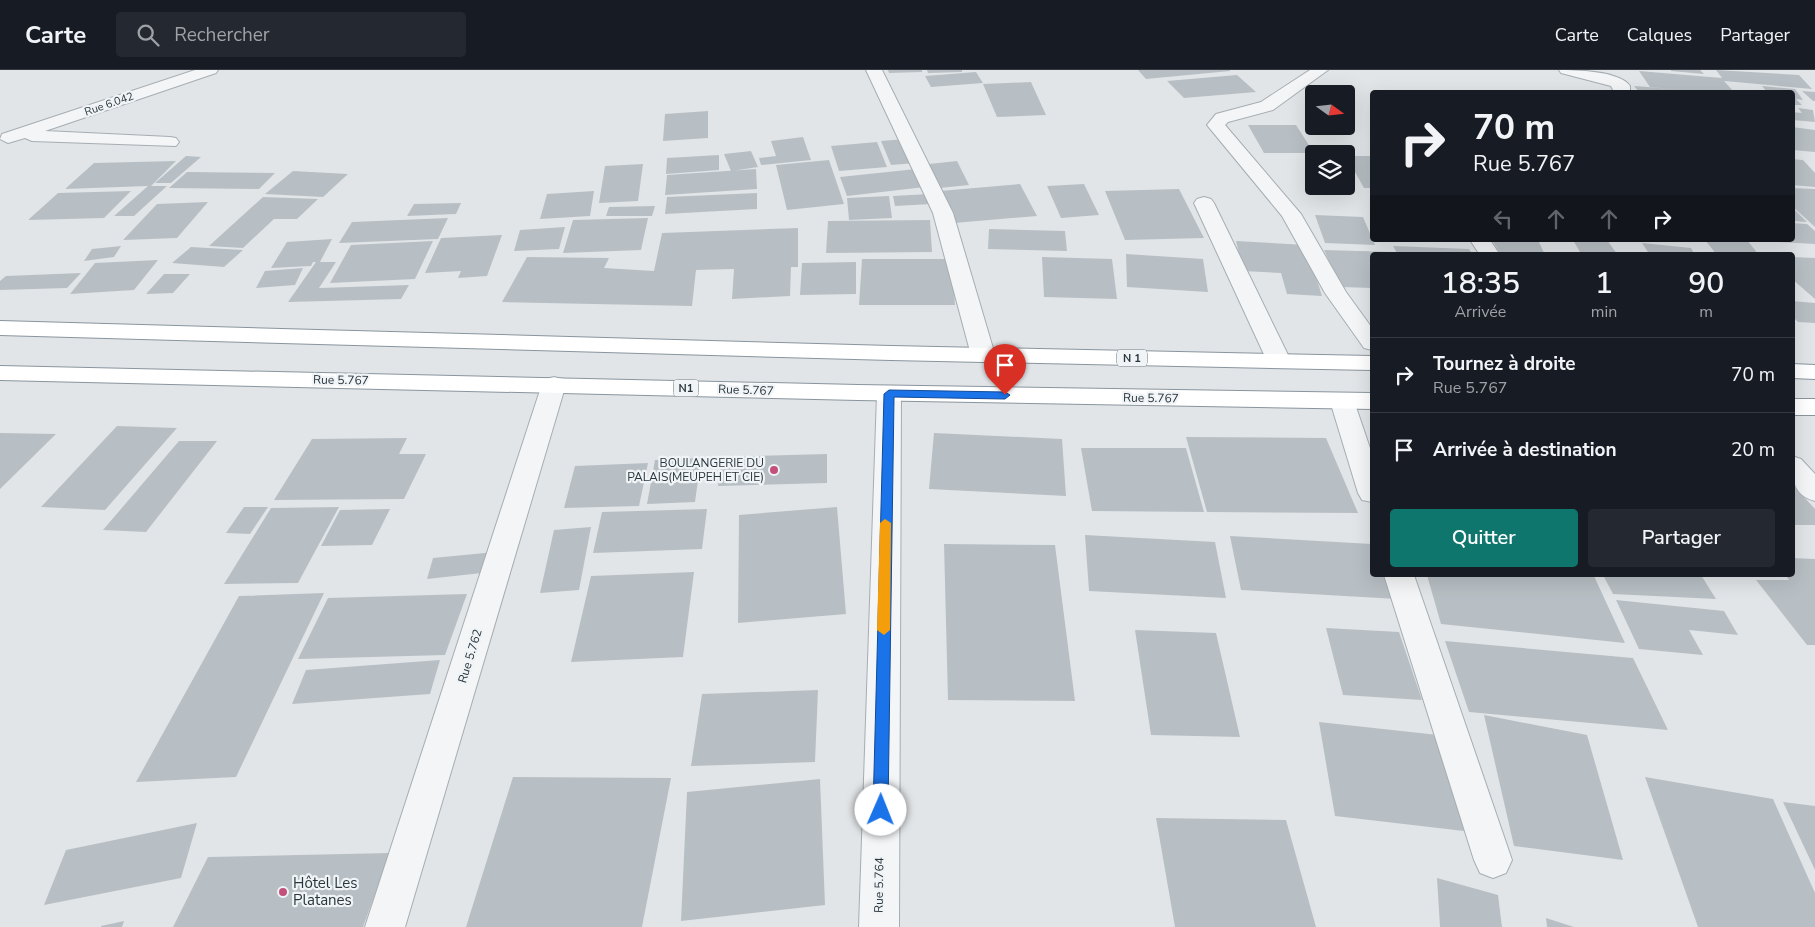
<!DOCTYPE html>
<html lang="fr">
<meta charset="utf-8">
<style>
:root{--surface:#171b24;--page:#242831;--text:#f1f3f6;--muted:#9ea1a6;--line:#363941;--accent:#0f766e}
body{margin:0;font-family:"Nunito Sans",sans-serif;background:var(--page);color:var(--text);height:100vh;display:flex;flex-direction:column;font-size:19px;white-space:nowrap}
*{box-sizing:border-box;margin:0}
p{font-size:16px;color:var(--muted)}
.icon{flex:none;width:28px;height:28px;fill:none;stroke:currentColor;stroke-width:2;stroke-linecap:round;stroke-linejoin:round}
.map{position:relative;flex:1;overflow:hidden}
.details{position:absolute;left:1370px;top:182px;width:425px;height:325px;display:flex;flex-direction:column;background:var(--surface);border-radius:5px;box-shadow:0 5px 20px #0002}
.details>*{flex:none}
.guide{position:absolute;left:1370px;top:20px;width:425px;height:152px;border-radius:5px;box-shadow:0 5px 20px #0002;background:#171b24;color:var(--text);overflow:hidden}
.needle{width:32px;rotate:105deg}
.tools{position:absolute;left:1305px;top:15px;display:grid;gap:10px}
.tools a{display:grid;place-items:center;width:50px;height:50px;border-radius:5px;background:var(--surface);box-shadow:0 5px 20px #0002;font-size:25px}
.pin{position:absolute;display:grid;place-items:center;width:42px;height:42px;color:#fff;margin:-51px -21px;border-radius:50% 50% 50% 0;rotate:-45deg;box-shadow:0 0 5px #0007}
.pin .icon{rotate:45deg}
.me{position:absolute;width:55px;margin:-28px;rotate:1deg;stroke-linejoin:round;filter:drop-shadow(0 0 4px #0008)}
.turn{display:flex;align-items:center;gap:18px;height:105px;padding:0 20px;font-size:22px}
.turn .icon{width:65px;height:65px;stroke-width:2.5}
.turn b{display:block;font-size:35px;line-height:42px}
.lanes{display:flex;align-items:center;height:48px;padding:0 20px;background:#0003;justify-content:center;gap:25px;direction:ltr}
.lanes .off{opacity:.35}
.eta{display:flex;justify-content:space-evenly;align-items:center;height:85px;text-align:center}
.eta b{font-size:30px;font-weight:600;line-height:35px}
.primary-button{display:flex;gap:10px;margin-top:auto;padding:10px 20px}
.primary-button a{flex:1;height:58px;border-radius:5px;background:var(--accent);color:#fff;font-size:20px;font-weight:600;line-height:58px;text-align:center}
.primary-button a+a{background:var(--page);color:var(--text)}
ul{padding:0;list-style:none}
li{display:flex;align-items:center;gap:15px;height:75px;padding:0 20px;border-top:1px solid var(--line)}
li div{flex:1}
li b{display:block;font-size:19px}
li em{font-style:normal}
header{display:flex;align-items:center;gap:30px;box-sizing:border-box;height:70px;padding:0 25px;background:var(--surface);border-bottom:1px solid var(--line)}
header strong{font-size:24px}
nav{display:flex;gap:28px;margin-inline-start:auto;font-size:18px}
.search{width:350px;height:45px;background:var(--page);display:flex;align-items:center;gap:12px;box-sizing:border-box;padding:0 18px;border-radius:5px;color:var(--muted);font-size:19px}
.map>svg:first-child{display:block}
</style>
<header>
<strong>Carte</strong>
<div class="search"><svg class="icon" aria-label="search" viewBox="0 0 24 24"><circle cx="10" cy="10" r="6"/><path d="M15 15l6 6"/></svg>Rechercher</div>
<nav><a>Carte</a><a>Calques</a><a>Partager</a></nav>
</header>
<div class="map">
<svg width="1815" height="857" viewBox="0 0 1815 857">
<rect width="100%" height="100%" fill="#e1e5e8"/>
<path fill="#b8bfc4" d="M888,0H922V2L889,3Z
M927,0H962V2L928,3Z
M1138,0H1230V1L1146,9Z
M1671,0H1700L1704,4L1671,1Z
M1716,0L1799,5L1812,19L1724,11L1734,22H1639L1634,16L1673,19L1650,17L1639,1L1722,8Z
M976,2L983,13L931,17L925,6Z
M1237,5L1256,22L1184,28L1167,11Z
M1031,12L1046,45L997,47L983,14Z
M1762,16L1795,19L1803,30L1796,29L1802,35H1795V40H1792V22H1767Z
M1802,21L1815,22V31H1813Z
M1798,38L1813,40L1815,52L1792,50V42L1802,43Z
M708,41V68L663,71L665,44Z
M1248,55H1296L1314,83H1264Z
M1792,57L1815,60V82L1792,80Z
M803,67L811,90L761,95L759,88L776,86L771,71Z
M905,69L917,93L891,95L881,71Z
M877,72L887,97L839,101L831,76Z
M751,81L758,97L731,101L724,84Z
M719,85V100L666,104L667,88Z
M186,86L201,87L171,113H155Z
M1346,86H1372V118H1364Z
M1792,89L1803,90L1815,103V117L1792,115Z
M829,90L844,134L787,140L776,95Z
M176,91L151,116H167L134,146H114L148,116L65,119L94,93Z
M957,91L969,115L940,118L929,94Z
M643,94L638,131L599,133L605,96Z
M756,99L757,119L665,125L667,105Z
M916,99L925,117L847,126L840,107Z
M293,101L348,104L323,127L265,124Z
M187,102L275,103L259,119L169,118Z
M1020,114L1037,146L954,153L940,121Z
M1084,114L1099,145L1061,148L1047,116Z
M1792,118L1815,119V157L1792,136Z
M1179,119L1204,168L1125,170L1105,121Z
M131,121L104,148L28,150L58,123Z
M594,121L590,146L540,149L547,124Z
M757,123V139L665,144L667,127Z
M929,124L932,134L895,136L893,126Z
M889,126L892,148L849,150L847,128Z
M263,127L318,129L297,149H274L243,178L209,176Z
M208,132L177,168L123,170L157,134Z
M461,133L456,144L407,146L414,134Z
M655,136L652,146H606L609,137Z
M1792,137L1807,152L1792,151Z
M1315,145L1363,147L1375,175L1325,173Z
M448,148L438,169L339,173L352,152Z
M648,148L641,180L563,183L573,150Z
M930,150L932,182L826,183L828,151Z
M1792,153L1807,154L1815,161V174L1780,172L1778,170H1792Z
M565,157L559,179L514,181L520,160Z
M798,158V197H791L790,226L732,229L734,199L696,200L692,236L502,232L527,187L609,188L604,198L654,201L662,163Z
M989,159L1065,161L1067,181L988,179Z
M502,165L487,206L458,208L461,201L425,203L441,168Z
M332,169L320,192H313L311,196L271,198L287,172Z
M1492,170H1538L1545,185H1501Z
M1573,170H1607L1617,184L1580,182Z
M1705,170H1747L1759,185H1717Z
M433,171L415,209L330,213L351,175Z
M1236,171L1306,175L1322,226L1287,224L1281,203L1243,201Z
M1642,173L1691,178L1695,185H1650Z
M121,176L114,187L84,191L92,179Z
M1393,176L1469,179L1473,185H1398Z
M191,177L243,180L224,197L172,193Z
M1324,180L1393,182L1394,185H1372V218L1341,217Z
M1126,184L1203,189L1208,222L1127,217Z
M1042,187L1112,189L1117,229L1044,227Z
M1792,187L1815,188V229L1792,209Z
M862,189H952L955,235H859Z
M158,190L134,220L70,224L95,193Z
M316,192H336L319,218L409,215L401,229L288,232Z
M856,192V224L800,225L802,193Z
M303,198L295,215L256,218L265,201Z
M81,203L67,218L0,220V211L6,206Z
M164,204H190L173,223L146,224Z
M1792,231L1815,233V253L1798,252L1792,246Z
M117,356L177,358L105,440L41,437Z
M0,363L56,364L0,419Z
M934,363L1062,369L1066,426L929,419Z
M1186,367L1326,368L1358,443L1207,442Z
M407,368L399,384H426L404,429L274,430L312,369Z
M179,371H217L146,462L103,460Z
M1081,378H1186L1204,442L1092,441Z
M827,384V413L718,416L722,387Z
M701,388L695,432L647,434L655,390Z
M648,393L639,436L564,438L575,396Z
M1792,414L1815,439V455H1792Z
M244,437H268L250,464L226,463Z
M339,437L298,513L224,514L271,438Z
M837,437L846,544L738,553L739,445Z
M390,439L372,475L321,476L340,440Z
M707,439L702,479L593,483L602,442Z
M591,457L579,520L540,523L554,460Z
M1085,465L1215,472L1226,528L1089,521Z
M1230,466L1372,474V505H1389L1397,529L1241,520Z
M944,474L1055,475L1075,631L948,630Z
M495,482L491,502L427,509L433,488Z
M1792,488L1815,489V575H1807L1756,510H1789L1785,505H1792Z
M694,502L683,587L571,592L591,506Z
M1427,505L1594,506L1625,573L1441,554Z
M1603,505H1701L1716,529L1613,524Z
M324,523L236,707L136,712L239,526Z
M467,524L445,585L298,589L328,528Z
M1616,530L1724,541L1738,565L1689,560L1703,585L1639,579Z
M1326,558L1399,562L1422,630L1343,625Z
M1135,560L1216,563L1240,667L1151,665Z
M1445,571L1633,588L1668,660L1469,642Z
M440,590L430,624L292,634L306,600Z
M818,620L815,692L691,696L702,624Z
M1484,645L1587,665L1623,790L1514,776Z
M1319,652L1438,665L1464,761L1335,746Z
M513,707L671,708L642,857H466Z
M1645,707L1773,729L1815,823V857H1698Z
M820,709L825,835L681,851L687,722Z
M1783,732L1815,736V800Z
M1156,748L1286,750L1316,857H1175Z
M197,753L181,808L44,835L66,780Z
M390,783L363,857H173L208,787Z
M1437,808L1498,825L1502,857H1440Z
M1546,848L1574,857H1547Z
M124,851L122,857H101V856Z"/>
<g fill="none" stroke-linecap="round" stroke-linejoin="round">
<defs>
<path id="minor" d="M195,0H218L216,3L45,61L170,67L176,68L179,72L176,76L32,71L25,68L8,73L0,69L2,64Z
M866,0H882L953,143L995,285L991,290L983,292L975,290L971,285L933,143Z
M1310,0H1328L1273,40L1228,52L1225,55L1301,144L1346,222L1372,258V280L1364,278L1325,223L1282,146L1207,55L1216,44L1261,32Z
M1559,0C1576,0 1620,1 1630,16V22H1614L1611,16L1561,3Z
M1204,127L1211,129L1214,133L1291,291L1287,296L1279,298L1271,296L1267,291L1194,133L1197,129Z
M1470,170H1490L1500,185H1480Z
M554,307L563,309L566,314L405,857H365L542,314L545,309Z
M889,316L898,319L901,324L899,857H859L877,324L880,319Z
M1342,323L1351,326L1354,331L1372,384V432L1362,430L1358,423L1330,331L1333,326Z
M1792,386L1801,389L1815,404V431C1792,425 1792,407 1792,386Z
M1384,505H1414L1512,790L1506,803L1493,808L1480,803L1474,790Z"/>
<path id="trunk" d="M0,251L891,276L1372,286V300L891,290L0,265Z
M1792,294L1815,295V309L1792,308Z
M0,296L858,315L1372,323V339L858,330L0,310Z
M1792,329H1815V345H1792Z"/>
</defs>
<use href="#minor" stroke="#a6adb2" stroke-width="2"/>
<use href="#trunk" stroke="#89959d" stroke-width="2"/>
<use href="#minor" fill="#f3f5f7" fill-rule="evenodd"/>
<use href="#trunk" fill="#fff" fill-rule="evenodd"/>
</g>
<path fill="#1a73e8" stroke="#114b97" d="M889,320L1005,322L1010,325L1005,329L894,327L888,740L886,745L881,747L875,745L873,740L884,324Z"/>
<path fill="#f59e0b" d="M885,449L891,453L890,560L884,565L877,560L880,453Z"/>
<g fill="#c2507a" stroke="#f0f4f6" stroke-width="2">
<circle cx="774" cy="400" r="5"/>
<circle cx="283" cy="822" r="5"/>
</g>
<g text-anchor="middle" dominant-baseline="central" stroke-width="4.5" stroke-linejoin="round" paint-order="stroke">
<g font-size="11" fill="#2a363e" stroke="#f0f4f6">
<text transform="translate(109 34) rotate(-19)">Rue 6.042</text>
</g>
<g fill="#f0f4f6" stroke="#656f75" stroke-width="1">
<rect x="1117" y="279.5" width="30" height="17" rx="4"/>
<rect x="673.5" y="309.5" width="25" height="17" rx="4"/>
</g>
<g font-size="11" font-weight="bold" fill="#2a363e">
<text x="1132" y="288">N 1</text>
<text x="686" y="318">N1</text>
</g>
<g font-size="12" fill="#2a363e" stroke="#f0f4f6">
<text transform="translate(341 310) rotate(1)">Rue 5.767</text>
<text transform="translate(746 320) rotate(2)">Rue 5.767</text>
<text transform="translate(1151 328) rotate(1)">Rue 5.767</text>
<text transform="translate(470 586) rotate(-73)">Rue 5.762</text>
<text transform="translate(879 815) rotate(-89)">Rue 5.764</text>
</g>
<g font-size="12" fill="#2a363e" stroke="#f0f4f6" text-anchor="end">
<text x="764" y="393">BOULANGERIE DU<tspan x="764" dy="14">PALAIS(MEUPEH ET CIE)</tspan></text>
</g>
<g font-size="15" fill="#2a363e" stroke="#f0f4f6" text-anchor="start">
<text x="293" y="813">Hôtel Les<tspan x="293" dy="17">Platanes</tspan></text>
</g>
</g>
</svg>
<div class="tools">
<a><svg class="needle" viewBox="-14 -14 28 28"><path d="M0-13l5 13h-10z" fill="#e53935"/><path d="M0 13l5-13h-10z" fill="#9ea1a6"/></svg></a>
<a><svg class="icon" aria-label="layers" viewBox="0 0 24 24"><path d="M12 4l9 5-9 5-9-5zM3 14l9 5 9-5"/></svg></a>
</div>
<div class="pin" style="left:1005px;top:325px;background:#d93025"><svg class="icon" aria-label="arrive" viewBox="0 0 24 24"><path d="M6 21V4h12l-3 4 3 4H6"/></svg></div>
<svg class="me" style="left:881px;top:740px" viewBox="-20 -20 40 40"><circle r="19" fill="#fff"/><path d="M0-13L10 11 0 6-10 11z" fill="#1a73e8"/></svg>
<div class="guide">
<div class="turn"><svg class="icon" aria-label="right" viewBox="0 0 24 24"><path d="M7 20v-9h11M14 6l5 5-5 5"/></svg><div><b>70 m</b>Rue 5.767</div></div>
<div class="lanes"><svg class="icon off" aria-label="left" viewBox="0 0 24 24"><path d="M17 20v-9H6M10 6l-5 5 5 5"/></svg><svg class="icon off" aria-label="ahead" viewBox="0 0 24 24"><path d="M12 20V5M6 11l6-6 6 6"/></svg><svg class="icon off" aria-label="ahead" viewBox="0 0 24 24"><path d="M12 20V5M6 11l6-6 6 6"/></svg><svg class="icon" aria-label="right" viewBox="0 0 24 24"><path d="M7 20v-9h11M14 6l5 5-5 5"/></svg></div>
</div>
<section class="details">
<div class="eta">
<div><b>18:35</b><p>Arrivée</p></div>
<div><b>1</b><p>min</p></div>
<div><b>90</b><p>m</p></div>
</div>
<ul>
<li><svg class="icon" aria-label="right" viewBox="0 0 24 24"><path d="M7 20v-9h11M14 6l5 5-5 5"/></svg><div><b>Tournez à droite</b><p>Rue 5.767</p></div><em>70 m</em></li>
<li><svg class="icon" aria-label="arrive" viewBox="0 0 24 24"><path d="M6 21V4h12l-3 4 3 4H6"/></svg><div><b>Arrivée à destination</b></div><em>20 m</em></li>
</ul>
<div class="primary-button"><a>Quitter</a><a>Partager</a></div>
</section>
</div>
